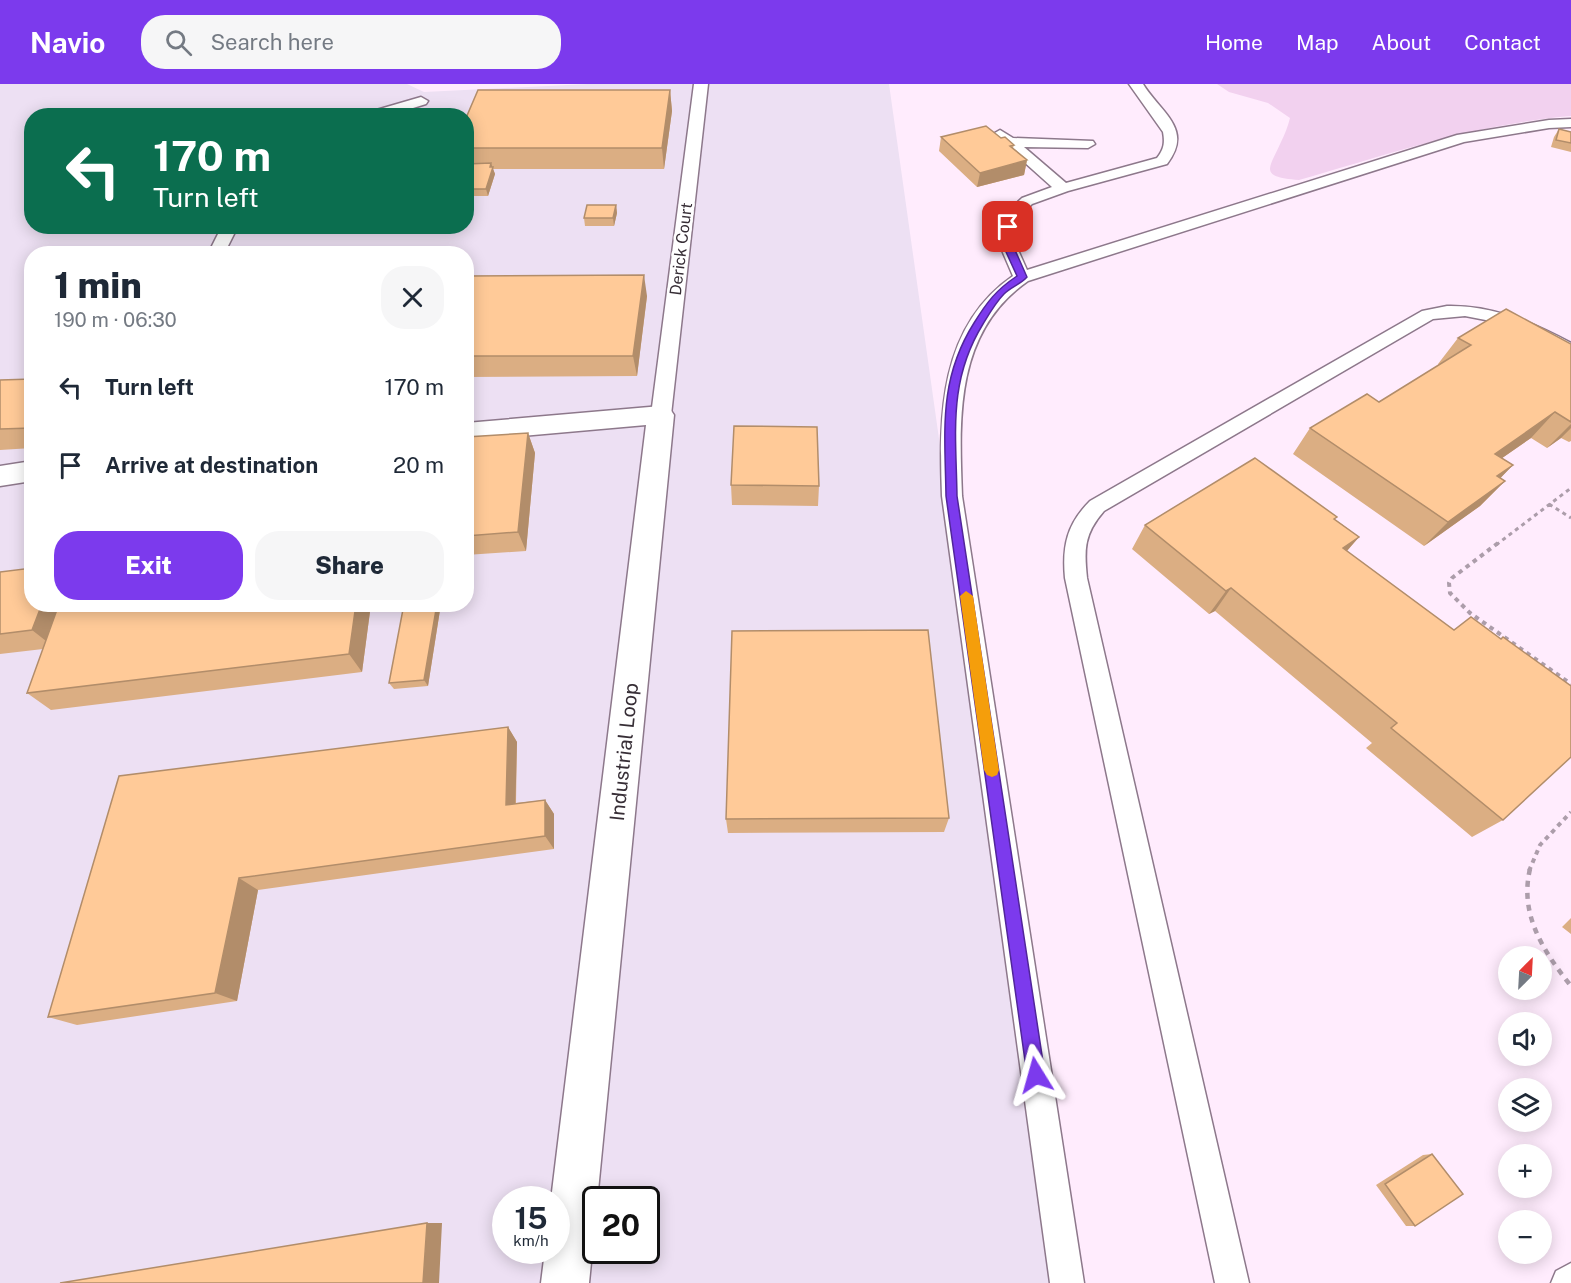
<!DOCTYPE html>
<meta charset="utf-8">
<style>
:root{--surface:#fff;--page:#f6f6f7;--text:#1f2937;--muted:#747a83;--accent:#7c3aed}
body{margin:0;font-family:"Public Sans",sans-serif;background:var(--page);color:var(--text);height:100vh;display:flex;flex-direction:column;font-size:22px;white-space:nowrap}
*{box-sizing:border-box;margin:0}
p{font-size:20px;color:var(--muted)}
.icon{flex:none;width:33px;height:33px;fill:none;stroke:currentColor;stroke-width:2;stroke-linecap:round;stroke-linejoin:round}
.map{position:relative;flex:1;overflow:hidden}
.drawer{position:absolute;left:24px;top:162px;width:450px;height:366px;display:flex;flex-direction:column;background:var(--surface);border-radius:24px;box-shadow:0 3px 15px #0003}
.drawer>*{flex:none}
.guide{position:absolute;left:24px;top:24px;width:450px;height:126px;border-radius:24px;box-shadow:0 3px 15px #0003;background:#0b6e4f;color:#fff;overflow:hidden}
.needle{width:39px;rotate:24deg}
.controls{position:absolute;left:1498px;top:862px;display:grid;gap:12px}
.controls a{display:grid;place-items:center;width:54px;height:54px;border-radius:50%;background:var(--surface);box-shadow:0 3px 15px #0003;font-size:30px}
.speed{position:absolute;left:492px;top:1102px;display:flex;gap:12px;font-size:30px;font-weight:700;text-align:center}
.speed>*{display:grid;place-content:center;width:78px;height:78px;border-radius:50%;background:var(--surface);box-shadow:0 3px 15px #0003;line-height:1}
.speed small{font-size:15px;font-weight:400}
.speed .limit{border:3px solid #111;border-radius:9px;background:#fff;color:#111}
.pin{position:absolute;display:grid;place-items:center;width:51px;height:51px;color:#fff;margin:-26px;border-radius:12px;box-shadow:0 3px 9px #0006}
.me{position:absolute;width:66px;margin:-33px;rotate:352deg;stroke-linejoin:round;filter:drop-shadow(0 0 4px #0008)}
.turn{display:flex;align-items:center;gap:21px;height:126px;padding:0 30px;font-size:27px}
.turn .icon{width:78px;height:78px;stroke-width:2.5}
.turn b{display:block;font-size:42px;line-height:51px}
.round{display:grid;place-items:center;flex:none;width:63px;height:63px;border-radius:24px;background:var(--page)}
.overview{display:flex;align-items:center;justify-content:space-between;height:102px;padding:0 30px}
h1{font-size:36px;font-weight:800;line-height:45px}
.action{display:flex;gap:12px;margin-top:auto;padding:12px 30px}
.action a{flex:1;height:69px;border-radius:24px;background:var(--accent);color:#fff;font-size:24px;font-weight:800;line-height:69px;text-align:center}
.action a+a{background:var(--page);color:var(--text)}
ul{padding:0;list-style:none}
li{display:flex;align-items:center;gap:18px;height:78px;padding:0 30px}
li div{flex:1}
li b{display:block;font-size:22px}
li em{font-style:normal}
header{display:flex;align-items:center;gap:36px;box-sizing:border-box;height:84px;padding:0 30px;background:var(--accent);color:#fff}
header strong{font-size:28px}
nav{display:flex;gap:33px;margin-inline-start:auto;font-size:21px}
.search{width:420px;height:54px;background:var(--page);display:flex;align-items:center;gap:15px;box-sizing:border-box;padding:0 21px;border-radius:24px;color:var(--muted);font-size:22px}
.map>svg:first-child{display:block}
</style>
<header>
<strong>Navio</strong>
<div class="search"><svg class="icon" aria-label="search" viewBox="0 0 24 24"><circle cx="10" cy="10" r="6"/><path d="M15 15l6 6"/></svg>Search here</div>
<nav><a>Home</a><a>Map</a><a>About</a><a>Contact</a></nav>
</header>
<div class="map">
<svg width="1571" height="1199" viewBox="0 0 1571 1199">
<rect width="100%" height="100%" fill="#ffecfd"/>
<path fill="#ede0f3" fill-rule="evenodd" d="M0,0H407L424,8L588,0H889L1058,1199H0ZM32,32H466V142H32ZM32,170H466V520H32ZM506,1116H556V1167H506ZM596,1116H646V1167H596Z"/>
<path fill="#f2d1ef" d="M1217,0H1571V32C1477,40 1389,70 1299,96C1258,93 1269,85 1281,58C1285,50 1288,42 1290,34L1268,19L1229,8Z"/>
<g fill="none" stroke-linecap="round" stroke-linejoin="round">
<defs>
<path id="service" d="M694,0H708L671,331L668,336L661,338L654,336L651,331Z
M1129,0H1143C1161,29 1194,45 1167,80L1068,107L1032,120L1021,131L1014,157L1027,186L1457,51L1549,36L1571,35V43L1549,44L1464,58L1028,197C955,248 959,332 962,412L1084,1199H1050L942,412C939,332 939,243 1013,192L998,157L1006,129L1022,114L1052,103L993,50L1000,46L1013,54L1093,57L1095,60L1088,64L1024,63L1066,99L1157,74C1164,65 1165,59 1163,48Z
M421,13L428,17L426,20L387,32H364L366,29Z
M222,142H238L224,170H208Z
M1447,222C1492,221 1532,238 1571,259V273L1496,238L1465,232L1433,235L1104,427C1084,450 1084,465 1087,494L1249,1199H1215L1065,494C1062,462 1067,440 1090,417L1422,227Z
M1571,1179V1199H1551L1556,1187Z"/>
<path id="minor" d="M661,322L670,325L674,331L589,1199H541L545,1167H556V1116H551L646,341L466,357V339Z
M32,377V397L0,402V382Z"/>
</defs>
<use href="#service" stroke="#8d788b" stroke-width="3"/>
<use href="#minor" stroke="#8d788b" stroke-width="3"/>
<path stroke="#ac9daa" stroke-width="3" stroke-dasharray="4 4" stroke-linecap="butt" d="M1549,420L1571,434
M1496,461L1571,404"/>
<path stroke="#ac9daa" stroke-width="4" stroke-dasharray="4.5 4.5" stroke-linecap="butt" d="M1498,459L1452,494L1449,499L1450,509L1470,529L1571,600
M1529,787L1540,761L1571,728"/>
<path stroke="#ac9daa" stroke-width="4.5" stroke-dasharray="6 6" stroke-linecap="butt" d="M1530,785C1519,831 1544,868 1571,902"/>
<use href="#service" fill="#fff" fill-rule="evenodd"/>
<use href="#minor" fill="#fff" fill-rule="evenodd"/>
</g>
<path fill="#dbae83" d="M670,6L672,27L664,85H493L495,90L488,112H466V34Z
M1559,45L1571,48V68L1551,63L1554,53Z
M941,53L1001,54L1014,61L1013,64L1027,76L1024,91L977,103L939,67Z
M616,121L617,129L614,142H585L584,134Z
M466,192L647,212L637,292L466,293Z
M1458,254L1571,260V357L1569,358L1561,354L1547,364L1531,354L1502,374L1513,381L1500,394L1505,397L1480,422L1424,462L1293,370L1310,344L1379,318L1439,281L1438,280Z
M32,295V364L0,366V296Z
M528,349L535,369L526,467L466,471V353Z
M731,401L819,402L818,422L732,421Z
M1335,435L1359,453L1347,467L1503,736L1472,753L1366,664L1372,659L1215,527L1209,530L1132,465L1145,441Z
M0,488L32,520H371L362,588L51,626L27,609L43,565L0,570Z
M404,520H448L447,526H440L428,602L394,605L389,599Z
M508,643L517,658L516,719L545,716L554,730V765L258,806L237,917L77,941L48,933L119,692Z
M949,734L944,748L728,749L726,735Z
M1571,834V850L1562,843Z
M1432,1070L1415,1142H1406L1376,1101L1423,1071Z"/>
<path fill="#b28d6a" d="M670,6L672,27L664,85L662,64Z
M1027,76L1024,91L977,103L980,89Z
M491,79L495,90L488,112L486,105Z
M616,121L617,129L614,142L613,134Z
M644,191L647,212L637,292L633,272Z
M1555,328L1531,354L1472,395L1495,370Z
M1571,340V344L1561,354L1547,364Z
M528,349L535,369L526,467L518,448Z
M1513,381L1489,406L1497,392Z
M1505,397L1480,422L1424,462L1448,438Z
M1359,453L1338,477L1343,464Z
M1231,504L1215,527L1209,530L1226,507Z
M42,520H71L55,564L32,546Z
M356,520H371L362,588L349,570Z
M437,520L440,526L428,602L424,596Z
M508,643L517,658L515,735L506,721Z
M545,716L554,730V765L545,752Z
M239,794L258,806L237,917L215,909Z
M427,1139H442L439,1199H423Z"/>
<path fill="#ffca98" stroke="#b28d6a" stroke-width="1.5" d="M478,6H670L662,64H466V34Z
M986,42L1001,54L1005,53L1014,61L1010,62L1027,76L980,89L941,53Z
M1559,45L1571,48V59L1556,56Z
M491,79L490,83H493L486,105H466V80Z
M587,121H616L613,134H584Z
M644,191L633,272H466V192Z
M1506,225L1571,260V338L1555,328L1495,370L1513,381L1497,392L1505,397L1448,438L1310,344L1367,310L1379,318L1471,261L1458,254Z
M32,295V344L0,345V296Z
M734,342L817,343L819,402L731,401Z
M528,349L518,448L466,452V353Z
M1255,374L1337,433L1334,435L1359,453L1343,464L1454,546L1471,533L1501,555L1503,553L1571,602V673L1503,736L1391,644L1397,639L1231,504L1226,507L1145,441Z
M32,484V520H42L32,546L0,550V488Z
M59,520H356L349,570L27,609Z
M404,520H437L424,596L389,599Z
M928,546L949,734L726,735L732,547Z
M508,643L506,721L545,716V752L239,794L215,909L48,933L119,692Z
M1432,1070L1463,1110L1415,1142L1385,1100Z
M427,1139L423,1199H60Z"/>
<path fill="#7c3aed" stroke="#51269a" stroke-width="1.5" d="M1008,140L1012,143L1011,157L1027,193C1021,200 1011,203 1004,210C996,218 989,230 983,240C948,297 956,348 957,412L1045,991L1042,997L1036,1000L1030,997L1027,991L946,412C945,347 938,296 974,239C987,218 996,206 1017,192L1001,157L1003,143Z"/>
<path fill="#f59e0b" d="M966,507L973,512L999,686L997,691L992,693L987,691L984,686L960,512Z"/>
<g text-anchor="middle" dominant-baseline="central" stroke-width="5" stroke-linejoin="round" paint-order="stroke">
<g font-size="16" fill="#372e36" stroke="#fff">
<text transform="translate(681 165) rotate(-83)">Derick Court</text>
</g>
<g font-size="20" fill="#372e36" stroke="#fff">
<text transform="translate(624 668) rotate(-84)">Industrial Loop</text>
</g>
</g>
</svg>
<div class="controls">
<a><svg class="needle" viewBox="-14 -14 28 28"><path d="M0-13l5 13h-10z" fill="#e53935"/><path d="M0 13l5-13h-10z" fill="#747a83"/></svg></a>
<a><svg class="icon" aria-label="sound" viewBox="0 0 24 24"><path d="M4 9h4l5-4v14l-5-4H4zM17 9q2 3 0 6"/></svg></a>
<a><svg class="icon" aria-label="layers" viewBox="0 0 24 24"><path d="M12 4l9 5-9 5-9-5zM3 14l9 5 9-5"/></svg></a>
<a>+</a>
<a>−</a>
</div>
<div class="speed"><div>15<small>km/h</small></div><div class="limit">20</div></div>
<div class="pin" style="left:1008px;top:143px;background:#d93025"><svg class="icon" aria-label="arrive" viewBox="0 0 24 24"><path d="M6 21V4h12l-3 4 3 4H6"/></svg></div>
<svg class="me" style="left:1036px;top:991px" viewBox="-20 -20 40 40"><path d="M0-17L14 15 0 8-14 15z" fill="#7c3aed" stroke="#fff" stroke-width="4"/></svg>
<div class="guide">
<div class="turn"><svg class="icon" aria-label="left" viewBox="0 0 24 24"><path d="M17 20v-9H6M10 6l-5 5 5 5"/></svg><div><b>170 m</b>Turn left</div></div>
</div>
<section class="drawer">
<div class="overview"><div><h1>1 min</h1><p>190 m · 06:30</p></div><a class="round"><svg class="icon" aria-label="close" viewBox="0 0 24 24"><path d="M6 6l12 12M18 6L6 18"/></svg></a></div>
<ul>
<li><svg class="icon" aria-label="left" viewBox="0 0 24 24"><path d="M17 20v-9H6M10 6l-5 5 5 5"/></svg><div><b>Turn left</b></div><em>170 m</em></li>
<li><svg class="icon" aria-label="arrive" viewBox="0 0 24 24"><path d="M6 21V4h12l-3 4 3 4H6"/></svg><div><b>Arrive at destination</b></div><em>20 m</em></li>
</ul>
<div class="action"><a>Exit</a><a>Share</a></div>
</section>
</div>
